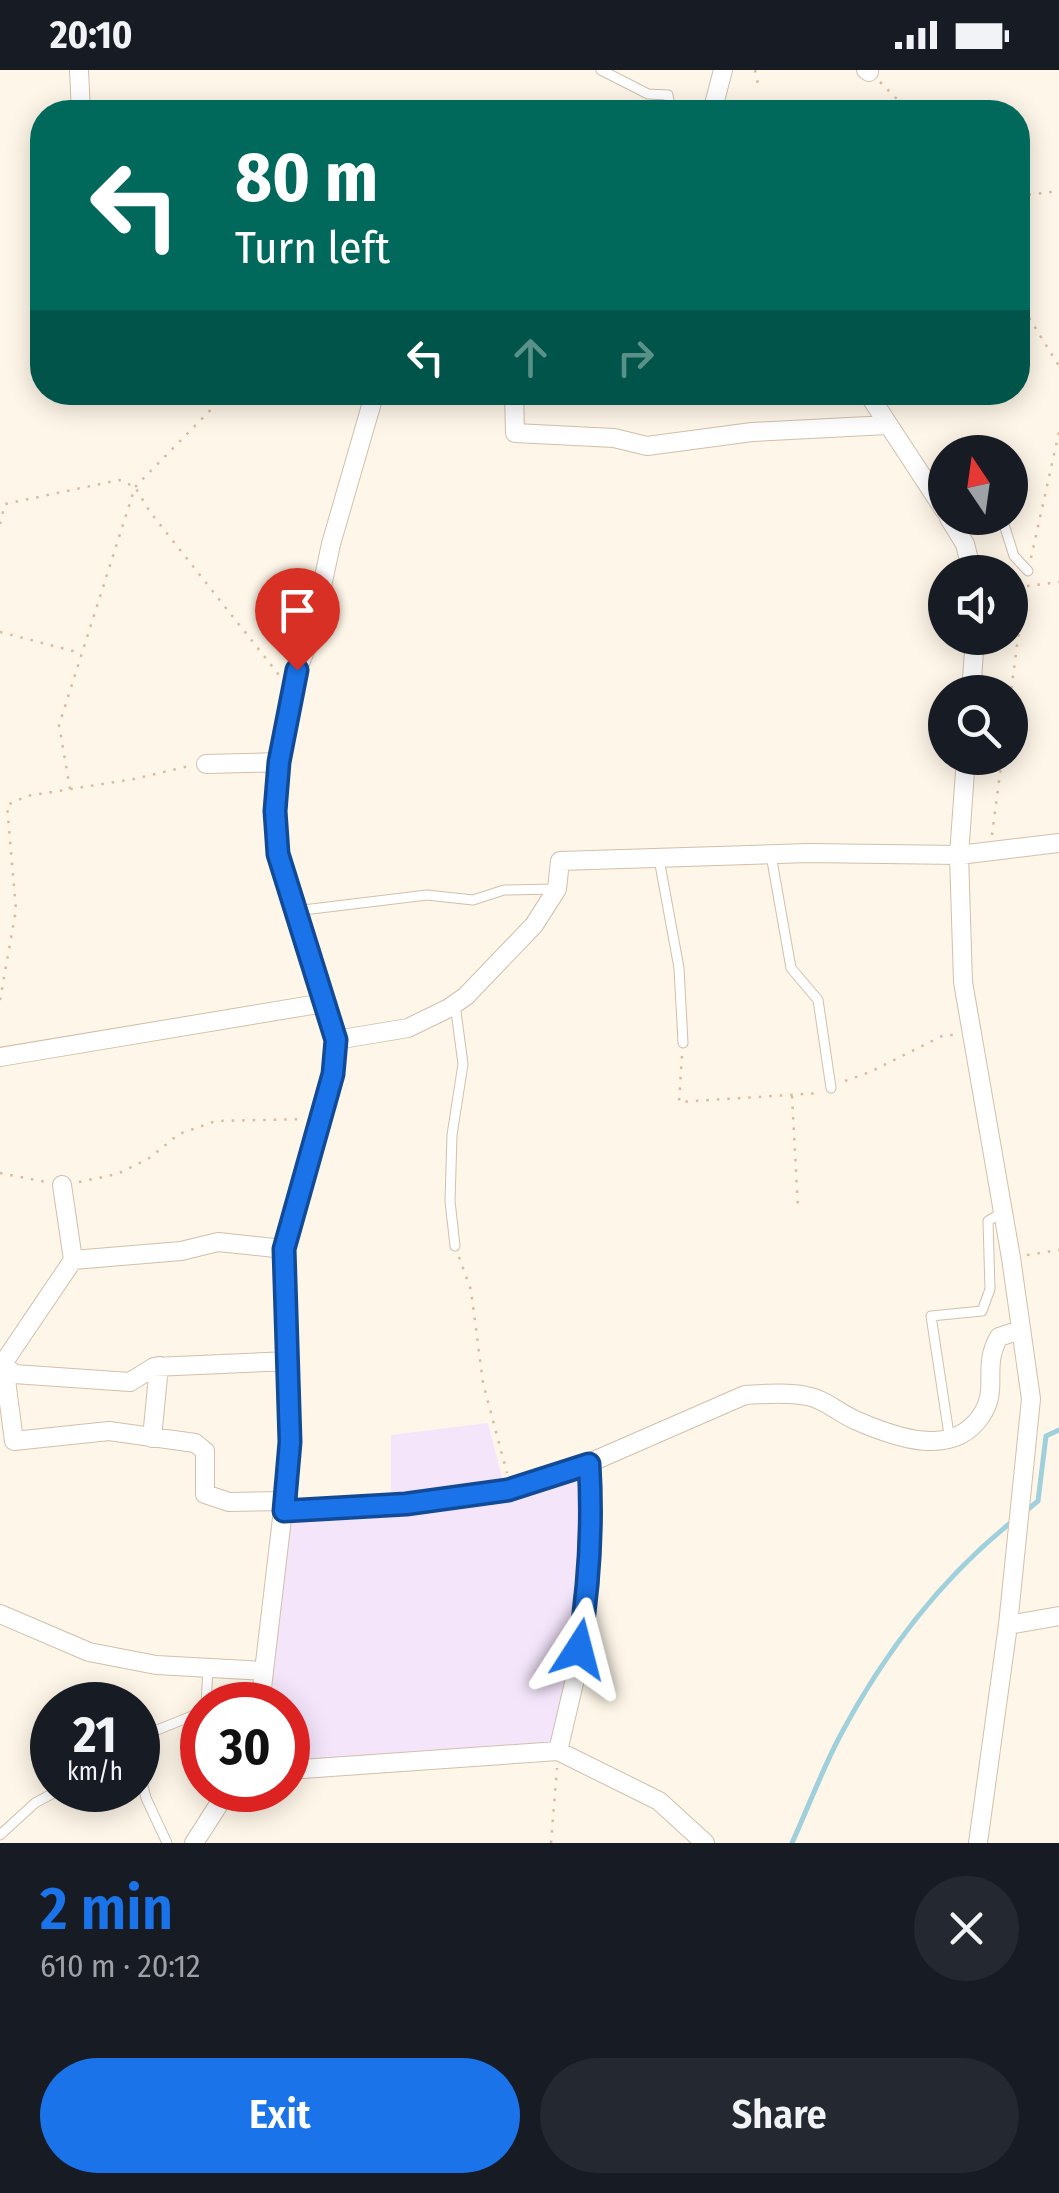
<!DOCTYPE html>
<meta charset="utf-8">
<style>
:root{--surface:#171b24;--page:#242831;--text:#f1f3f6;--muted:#9ea1a6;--accent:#1a73e8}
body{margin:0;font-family:"Fira Sans Condensed",sans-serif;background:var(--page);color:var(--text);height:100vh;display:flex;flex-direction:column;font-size:38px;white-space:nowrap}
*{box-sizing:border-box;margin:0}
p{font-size:32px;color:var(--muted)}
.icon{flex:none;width:55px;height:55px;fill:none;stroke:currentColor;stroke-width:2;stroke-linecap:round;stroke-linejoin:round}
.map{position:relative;height:1773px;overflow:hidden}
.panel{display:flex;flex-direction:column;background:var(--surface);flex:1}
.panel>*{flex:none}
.hud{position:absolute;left:30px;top:30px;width:1000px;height:305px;border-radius:40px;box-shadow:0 5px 25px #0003;background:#00695c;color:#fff;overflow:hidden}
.needle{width:65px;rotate:347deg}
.buttons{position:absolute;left:928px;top:365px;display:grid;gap:20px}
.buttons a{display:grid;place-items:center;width:100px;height:100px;border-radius:50%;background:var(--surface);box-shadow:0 5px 25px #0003;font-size:50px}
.speed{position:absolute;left:30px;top:1612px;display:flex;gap:20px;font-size:50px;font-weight:700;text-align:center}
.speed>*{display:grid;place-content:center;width:130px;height:130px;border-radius:50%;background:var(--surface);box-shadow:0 5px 25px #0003;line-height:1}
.speed small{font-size:25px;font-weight:400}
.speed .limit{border:15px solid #d22;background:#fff;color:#111}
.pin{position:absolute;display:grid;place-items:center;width:85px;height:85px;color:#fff;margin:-102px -42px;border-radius:50% 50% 50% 0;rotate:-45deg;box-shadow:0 0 10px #0007}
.pin .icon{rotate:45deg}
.me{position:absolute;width:110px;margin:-55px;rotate:9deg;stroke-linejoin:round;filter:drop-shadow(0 0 8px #0008)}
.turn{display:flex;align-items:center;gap:35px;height:210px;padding:0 40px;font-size:45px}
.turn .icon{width:130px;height:130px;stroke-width:2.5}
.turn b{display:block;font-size:70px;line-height:85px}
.lanes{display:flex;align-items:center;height:95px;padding:0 40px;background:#0003;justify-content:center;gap:50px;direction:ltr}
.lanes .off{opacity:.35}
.round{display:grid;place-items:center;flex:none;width:105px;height:105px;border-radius:52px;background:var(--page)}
.overview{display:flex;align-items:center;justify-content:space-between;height:170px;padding:0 40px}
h1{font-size:60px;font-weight:600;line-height:75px;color:var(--accent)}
.button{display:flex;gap:20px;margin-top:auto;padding:20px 40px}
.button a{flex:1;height:115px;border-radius:60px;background:var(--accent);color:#fff;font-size:40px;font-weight:600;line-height:115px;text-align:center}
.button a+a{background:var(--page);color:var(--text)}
.status{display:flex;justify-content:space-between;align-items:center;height:70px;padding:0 50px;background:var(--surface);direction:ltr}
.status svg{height:28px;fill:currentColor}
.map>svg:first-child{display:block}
</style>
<div class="status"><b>20:10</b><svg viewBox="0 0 49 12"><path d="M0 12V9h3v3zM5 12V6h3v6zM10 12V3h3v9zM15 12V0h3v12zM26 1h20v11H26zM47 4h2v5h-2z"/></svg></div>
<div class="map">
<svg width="1059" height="1773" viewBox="0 0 1059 1773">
<rect width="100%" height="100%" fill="#fef6e8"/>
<path fill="#f4e5fb" d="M488,1353L504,1415L391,1431V1365Z
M578,1403L583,1407L585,1508L555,1669L548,1674L288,1695V1635H266L288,1449Z"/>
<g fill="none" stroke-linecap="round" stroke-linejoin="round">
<path stroke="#a0d0dc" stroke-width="5" d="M1027,1440L1038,1431L1046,1366L1059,1360
M792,1773C808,1738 822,1700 840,1666C884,1583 940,1509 1014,1450"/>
<defs>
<path id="service" d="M601,0L648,24L668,25L671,42
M1002,448L1014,486L1028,501
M771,785L791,898L818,930L831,1018
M659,789L679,898L683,973
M295,841L427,825L473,830L504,820L555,819
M455,1176L450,1131L452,1065L463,994L455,934
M950,1371L931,1246L982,1241L990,1219L988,1151L1003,1142
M206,1635L208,1598
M138,1677L152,1662L202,1642
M138,1696L146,1728L167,1773
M0,1765L35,1733L59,1720"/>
<path id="minor" d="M79,0L81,42
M866,0L869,2
M712,42L723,0
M514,322L515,363L614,368L647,376L752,362L887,355
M867,322L945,441
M949,448L965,474L972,502
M971,622L975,568
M966,688L959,785L963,912L1011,1188L1031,1329L1008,1555L978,1773
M206,694L279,692
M336,970L408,958L449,938L466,926L534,855L557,819L560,791L809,783L959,785L1059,773
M0,987L324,933
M73,1190L181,1181L218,1172L284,1179
M4,1295L14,1371L109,1361L195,1373L205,1381V1424L229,1432L284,1431
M4,1295L14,1304L130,1312L154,1297L289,1291
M0,1298L73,1190L62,1115
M152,1368L159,1296
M589,1393L745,1325C765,1324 787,1322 807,1326C824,1329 839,1343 855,1350C894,1367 952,1389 981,1346C1000,1318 981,1298 999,1267L1020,1260
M283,1441L406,1434L508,1420L589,1393L590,1512L574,1613L558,1681
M0,1544L89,1582L156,1595L264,1601
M1008,1555L1059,1546
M260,1635L291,1372L284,1179L333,1004L336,970L279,784L275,741L279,692L297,600L311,567L331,474L375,322
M288,1700L558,1681L659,1731L705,1773
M194,1773L228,1720"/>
</defs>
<use href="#service" stroke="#d2bfac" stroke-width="11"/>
<use href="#minor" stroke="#d2bfac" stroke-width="20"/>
<path stroke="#dbbaa0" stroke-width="2.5" stroke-dasharray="2.5 8" stroke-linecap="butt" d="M755,0L759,19
M880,12L910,42
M1018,126L1059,121
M1018,230L1059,296
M0,454L5,434L119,410L135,417L150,442L279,605
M1031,488L1059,362
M1027,516L1059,512
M0,562L81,583
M1010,629L1025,515
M70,719L59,655L135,417L228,322
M992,765L1002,688
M0,930L16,840L7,735L27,726L134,709L189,696
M682,986L679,1032L820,1023
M845,1011L870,1002L944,965H956
M792,1026L798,1138
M0,1103L46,1112
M79,1112L117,1104L148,1089L179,1064L216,1051L305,1049
M1027,1185L1059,1180
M459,1187L471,1220L483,1313L507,1403
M551,1773L557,1698"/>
<use href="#service" stroke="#fff" stroke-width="9"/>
<use href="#minor" stroke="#fff" stroke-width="18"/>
</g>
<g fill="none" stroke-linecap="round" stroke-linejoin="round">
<defs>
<path id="route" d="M297,600L279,692L275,741L278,784L336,970L333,1004L284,1179L290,1372L284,1441L406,1434L508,1420L589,1394C593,1457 589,1516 579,1579"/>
</defs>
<use href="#route" stroke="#114b97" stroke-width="25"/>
<use href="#route" stroke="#1a73e8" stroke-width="18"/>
</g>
</svg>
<div class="buttons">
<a><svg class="needle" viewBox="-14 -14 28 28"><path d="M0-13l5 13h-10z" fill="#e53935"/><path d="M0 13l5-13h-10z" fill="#9ea1a6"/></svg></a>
<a><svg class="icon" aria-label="sound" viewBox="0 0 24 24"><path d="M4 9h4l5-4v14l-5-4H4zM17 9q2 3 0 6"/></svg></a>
<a><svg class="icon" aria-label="search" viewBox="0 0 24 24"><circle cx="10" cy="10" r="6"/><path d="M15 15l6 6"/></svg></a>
</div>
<div class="speed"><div>21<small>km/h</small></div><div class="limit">30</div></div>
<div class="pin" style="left:297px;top:600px;background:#d93025"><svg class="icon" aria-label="arrive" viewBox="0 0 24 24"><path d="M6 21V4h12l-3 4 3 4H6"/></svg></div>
<svg class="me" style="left:579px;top:1579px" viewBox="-20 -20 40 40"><path d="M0-17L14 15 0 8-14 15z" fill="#1a73e8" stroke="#fff" stroke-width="4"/></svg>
<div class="hud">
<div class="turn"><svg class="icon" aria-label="left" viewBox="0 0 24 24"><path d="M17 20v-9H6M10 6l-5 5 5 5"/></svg><div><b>80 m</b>Turn left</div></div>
<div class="lanes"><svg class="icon" aria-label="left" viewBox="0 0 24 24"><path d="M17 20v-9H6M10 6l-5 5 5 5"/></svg><svg class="icon off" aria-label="ahead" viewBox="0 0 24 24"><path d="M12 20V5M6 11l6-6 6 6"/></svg><svg class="icon off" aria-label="right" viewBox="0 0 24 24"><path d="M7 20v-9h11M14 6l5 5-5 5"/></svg></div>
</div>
</div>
<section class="panel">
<div class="overview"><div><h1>2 min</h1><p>610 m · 20:12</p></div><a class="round"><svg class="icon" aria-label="close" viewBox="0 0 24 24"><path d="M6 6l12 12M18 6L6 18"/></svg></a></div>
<div class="button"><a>Exit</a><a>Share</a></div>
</section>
